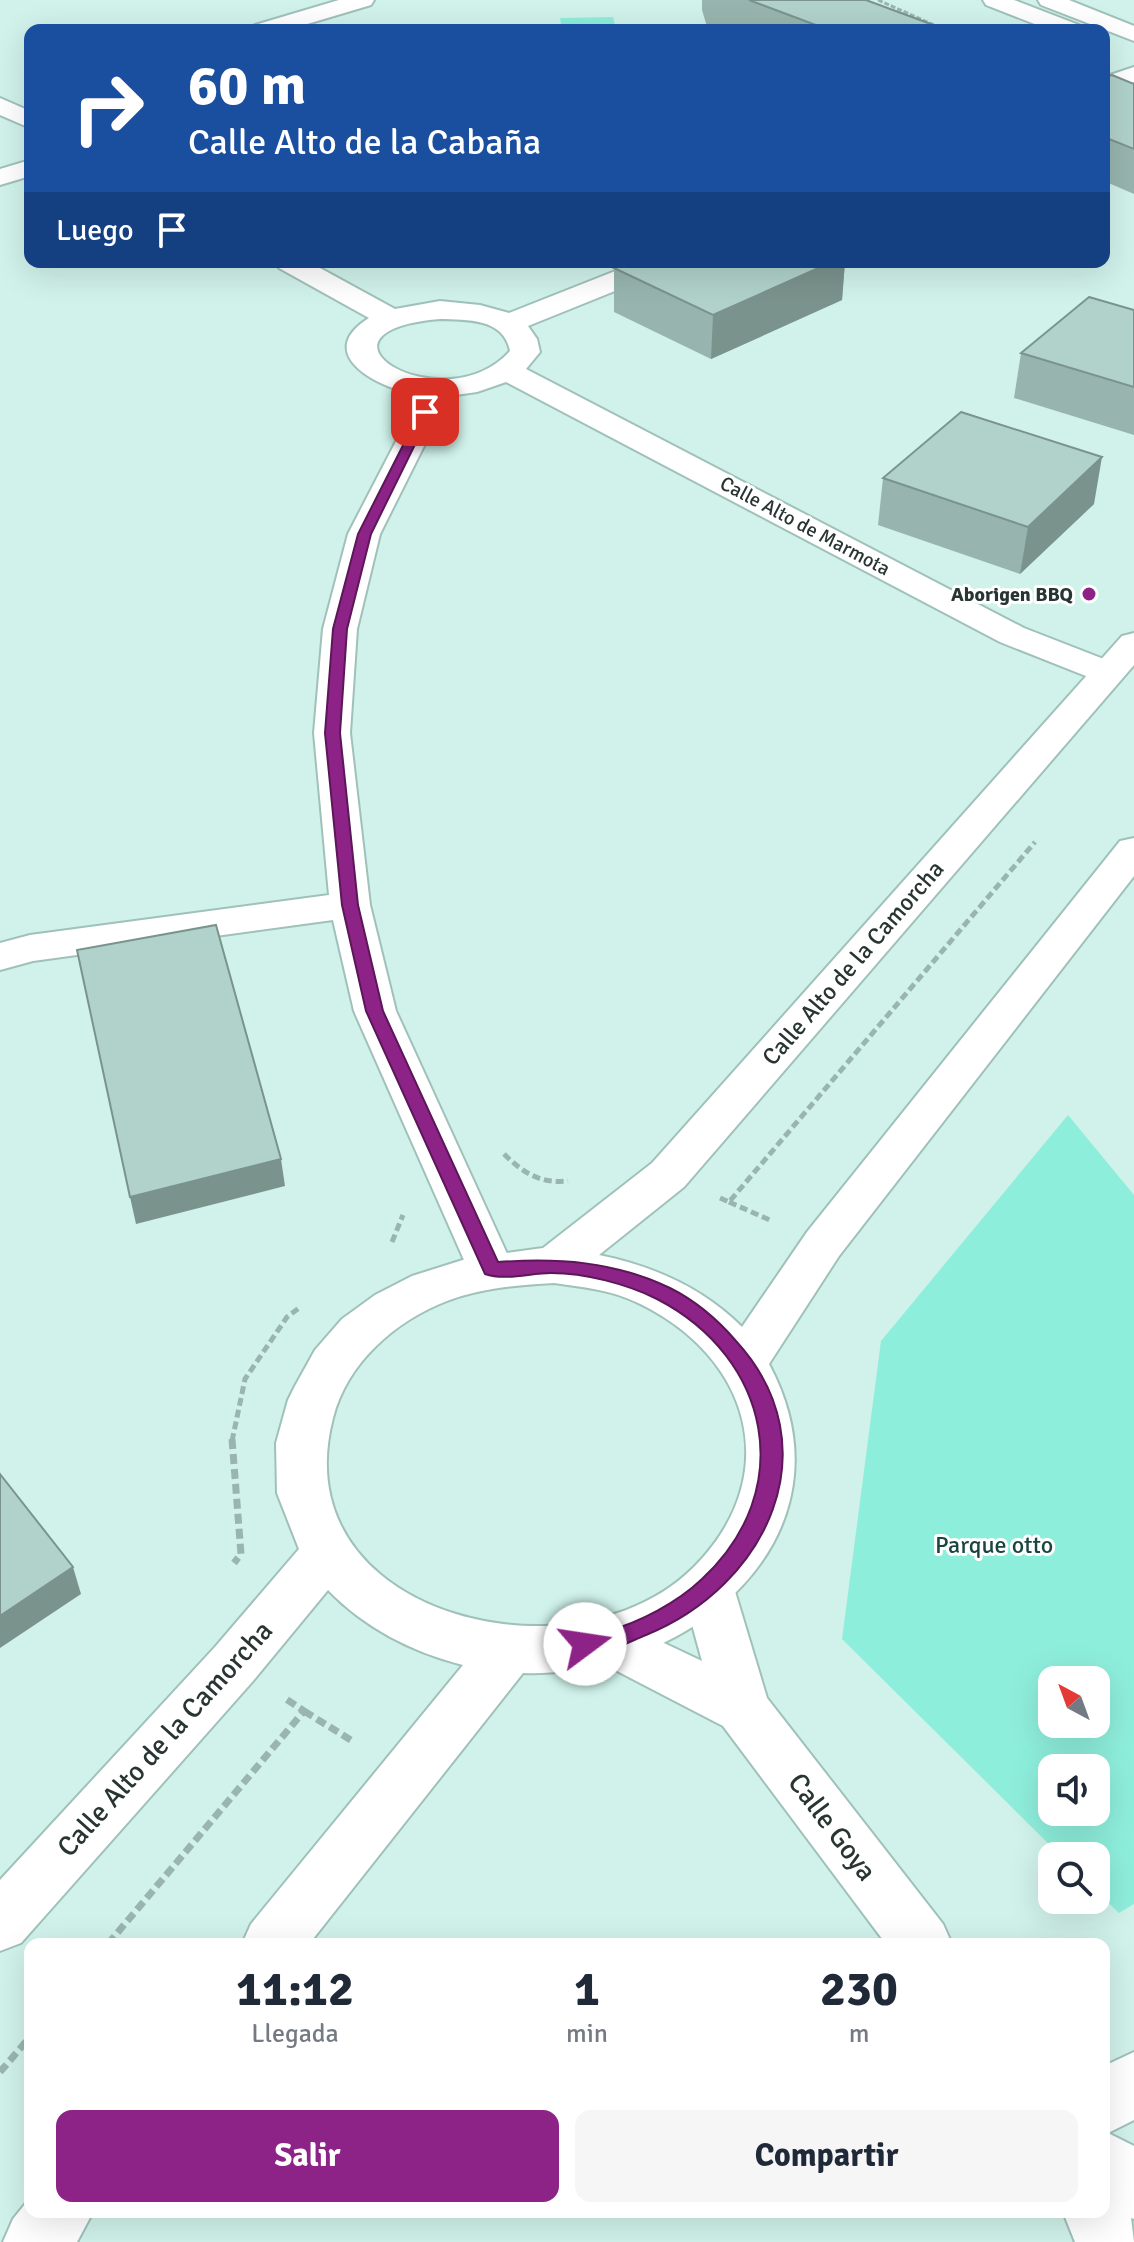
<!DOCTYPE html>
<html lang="es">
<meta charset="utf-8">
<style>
:root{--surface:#fff;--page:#f6f6f7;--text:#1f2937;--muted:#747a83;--accent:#8d2387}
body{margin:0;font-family:Signika,sans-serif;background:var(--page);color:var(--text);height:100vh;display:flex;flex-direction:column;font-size:30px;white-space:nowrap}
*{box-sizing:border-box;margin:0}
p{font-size:26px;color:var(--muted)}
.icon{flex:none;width:44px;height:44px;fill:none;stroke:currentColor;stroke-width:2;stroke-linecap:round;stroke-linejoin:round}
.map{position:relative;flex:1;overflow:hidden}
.sheet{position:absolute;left:24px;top:1938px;width:1086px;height:280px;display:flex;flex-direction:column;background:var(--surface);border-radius:16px;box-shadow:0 8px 32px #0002}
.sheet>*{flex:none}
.guide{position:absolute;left:24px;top:24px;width:1086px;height:244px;border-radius:16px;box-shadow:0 8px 32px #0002;background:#1a4fa0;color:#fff;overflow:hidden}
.needle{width:52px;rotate:319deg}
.controls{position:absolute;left:1038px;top:1666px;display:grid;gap:16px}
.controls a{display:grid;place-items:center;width:72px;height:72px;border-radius:16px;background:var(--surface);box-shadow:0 8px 32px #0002;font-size:40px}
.pin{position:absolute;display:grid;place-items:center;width:68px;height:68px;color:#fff;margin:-34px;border-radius:16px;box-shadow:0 4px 12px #0006}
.me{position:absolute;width:88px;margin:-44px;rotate:76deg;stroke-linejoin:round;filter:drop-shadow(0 0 6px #0008)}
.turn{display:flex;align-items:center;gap:28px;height:168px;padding:0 32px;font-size:36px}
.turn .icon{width:104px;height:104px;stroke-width:2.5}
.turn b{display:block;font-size:56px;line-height:68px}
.then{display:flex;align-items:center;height:76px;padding:0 32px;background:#0003;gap:16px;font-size:30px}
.eta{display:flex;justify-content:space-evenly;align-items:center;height:136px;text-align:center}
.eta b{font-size:48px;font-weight:800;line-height:56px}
.button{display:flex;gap:16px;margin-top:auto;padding:16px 32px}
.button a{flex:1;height:92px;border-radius:16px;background:var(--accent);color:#fff;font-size:32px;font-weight:800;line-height:92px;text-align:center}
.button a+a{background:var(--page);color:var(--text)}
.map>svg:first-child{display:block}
</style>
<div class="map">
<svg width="1134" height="2242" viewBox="0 0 1134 2242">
<rect width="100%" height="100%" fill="#d0f2ea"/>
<path fill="#8eeedc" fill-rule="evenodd" d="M613,17L616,30H562L560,18Z
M1068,1115L1134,1195V1904L1119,1913L1096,1891V1856H1061L842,1639L881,1341ZM1052,1680H1096V1724H1052ZM1052,1768H1096V1812H1052Z"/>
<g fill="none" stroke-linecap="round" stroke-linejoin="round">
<defs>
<path id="street" d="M339,0H374L371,5L287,30H252L255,25Z
M1134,67V82L1104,92V77Z
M0,98L30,111V128L0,115Z
M30,160V176L0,185V169Z
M275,262H309L395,309L440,301L480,305L509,313L638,262H676L672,268L528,326L537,339L540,352L526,369L1024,628L1119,665L1124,673L1119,681L1106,684L1000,642L506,382L477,392L449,396L380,534L357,629L350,733L370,905L396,1011L514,1269L508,1281L491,1287L474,1281L468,1269L354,1011L333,920L33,961L0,970V943L30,935L329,895L314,733L323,629L348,534L420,395C382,390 310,355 369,318L279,268ZM440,319C467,320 504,318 510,351C443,425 292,332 440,319Z
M708,1565L727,1572L734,1588L767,1698L943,1924L952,1944H886L723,1726L590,1657L582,1640L590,1623L609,1617L702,1661L682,1588L689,1572Z
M1134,2052V2120L1108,2133L1134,2146V2219L1131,2218L1134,2242H1075L1063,2212H1104V2066Z"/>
<path id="secondary" d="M983,0H1014L1079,25L1082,30H1050L986,5Z
M1038,0H1069L1134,26V41L1041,5Z
M1134,633V665L684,1187L599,1255C653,1266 702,1287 742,1327L807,1232L1120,841L1134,838V876L839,1256L769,1364C861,1536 689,1679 523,1673L309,1944H242L251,1924L463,1665C412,1652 365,1628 328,1590L253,1681L21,1943L0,1951V1880L215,1647L299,1549L277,1493L276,1443L288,1400L295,1386L315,1350L342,1319L375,1295L412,1276L469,1258L543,1248L652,1163L1122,636ZM554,1283C582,1287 611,1290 636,1302C750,1355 786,1474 694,1567C655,1606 599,1624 545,1626C425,1629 297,1555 333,1418C347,1363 395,1321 447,1301C481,1288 518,1285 554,1283Z
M30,2198V2212H93L77,2242H3L13,2219Z"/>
</defs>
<use href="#street" stroke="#a0c1ba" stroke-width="4"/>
<use href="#secondary" stroke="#a0c1ba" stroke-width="4"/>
<path stroke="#9ab5af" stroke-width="3" stroke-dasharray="5 2" stroke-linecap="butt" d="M878,0L945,30"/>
<path stroke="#9ab5af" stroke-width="5" stroke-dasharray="8 4" stroke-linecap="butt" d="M504,1154C523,1173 541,1184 568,1181
M720,1198L729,1202L1035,842
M729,1202L772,1221
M392,1242L403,1215
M232,1441L245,1379L287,1317L299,1308"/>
<path stroke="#9ab5af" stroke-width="7" stroke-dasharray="10 5" stroke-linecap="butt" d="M232,1439L241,1554L234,1563
M304,1711L354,1742
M108,1944L304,1711L286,1699
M0,2072L30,2037"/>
<use href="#street" fill="#fff" fill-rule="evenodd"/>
<use href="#secondary" fill="#fff" fill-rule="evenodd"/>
</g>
<path fill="#97b5ae" d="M702,0H866L947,30H708L702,10Z
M1104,77L1134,84V194L1104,181Z
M629,262H845L842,300L711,359L614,312V268Z
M1134,310V435L1014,398L1021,353Z
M883,478L1094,504L1020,574L878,525Z"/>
<path fill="#7b938d" d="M832,262H845L842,300L711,359L713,315Z
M1102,457L1094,504L1020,574L1028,527Z
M281,1159L285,1186L136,1224L130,1197Z
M73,1567L81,1594L0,1648V1616Z"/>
<path fill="#b0d2ca" stroke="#7b938d" stroke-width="2" d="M749,0H866L947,30H829Z
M1112,75L1134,84V149L1104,137V77Z
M629,262H832L713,315L614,268Z
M1089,297L1134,310V387L1021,353Z
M961,412L1102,457L1028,527L883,478Z
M216,925L281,1159L130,1197L77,950Z
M0,1474L73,1567L0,1616Z"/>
<path fill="#8d2387" stroke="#5c1758" stroke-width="2" d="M421,410L431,412L371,534L347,629L340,733L358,905L383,1011L498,1262C558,1258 614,1261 670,1288C696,1301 718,1320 736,1341C833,1447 767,1586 646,1635C626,1643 599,1659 577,1651L574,1644L577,1637C587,1634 597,1633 607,1631C639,1623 678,1602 702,1579C798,1490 771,1358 657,1299C627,1284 585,1273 551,1273C530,1273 505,1281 485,1274L366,1011L342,905L325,733L333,629L358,534Z"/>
<circle fill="#8d2387" stroke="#fff" stroke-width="3" cx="1089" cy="594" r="8"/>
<g text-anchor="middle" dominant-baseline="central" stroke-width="6" stroke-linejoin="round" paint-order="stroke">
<g font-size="20" fill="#283532" stroke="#fff">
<text transform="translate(805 526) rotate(28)">Calle Alto de Marmota</text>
</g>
<g font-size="20" font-weight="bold" fill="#283532" stroke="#fff" text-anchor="end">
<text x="1073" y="594">Aborigen BBQ</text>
</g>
<g font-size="24" fill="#283532" stroke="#fff">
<text transform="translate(853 963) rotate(-49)">Calle Alto de la Camorcha</text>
</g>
<g font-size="24" fill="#19463f" stroke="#fff">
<text x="994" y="1545">Parque otto</text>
</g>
<g font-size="28" fill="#283532" stroke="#fff">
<text transform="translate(165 1739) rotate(-48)">Calle Alto de la Camorcha</text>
<text transform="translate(832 1827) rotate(53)">Calle Goya</text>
</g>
</g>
</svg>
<div class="controls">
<a><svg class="needle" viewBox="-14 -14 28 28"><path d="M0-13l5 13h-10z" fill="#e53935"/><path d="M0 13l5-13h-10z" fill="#747a83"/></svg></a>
<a><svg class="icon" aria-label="sound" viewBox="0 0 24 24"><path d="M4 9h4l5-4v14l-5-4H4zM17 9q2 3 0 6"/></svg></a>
<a><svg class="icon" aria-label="search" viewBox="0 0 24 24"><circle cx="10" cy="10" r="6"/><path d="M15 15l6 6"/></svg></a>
</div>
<div class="pin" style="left:425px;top:412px;background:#d93025"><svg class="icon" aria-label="arrive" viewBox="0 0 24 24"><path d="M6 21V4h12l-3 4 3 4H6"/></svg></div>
<svg class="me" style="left:585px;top:1644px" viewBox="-20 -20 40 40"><circle r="19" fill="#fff"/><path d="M0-13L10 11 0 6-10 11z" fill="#8d2387"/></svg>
<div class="guide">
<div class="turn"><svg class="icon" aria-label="right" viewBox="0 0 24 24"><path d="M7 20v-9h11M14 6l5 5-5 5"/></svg><div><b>60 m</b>Calle Alto de la Cabaña</div></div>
<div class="then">Luego<svg class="icon" aria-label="arrive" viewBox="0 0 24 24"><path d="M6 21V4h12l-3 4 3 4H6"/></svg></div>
</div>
<section class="sheet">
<div class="eta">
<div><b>11:12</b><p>Llegada</p></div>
<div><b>1</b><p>min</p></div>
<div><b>230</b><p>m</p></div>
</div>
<div class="button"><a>Salir</a><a>Compartir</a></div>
</section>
</div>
